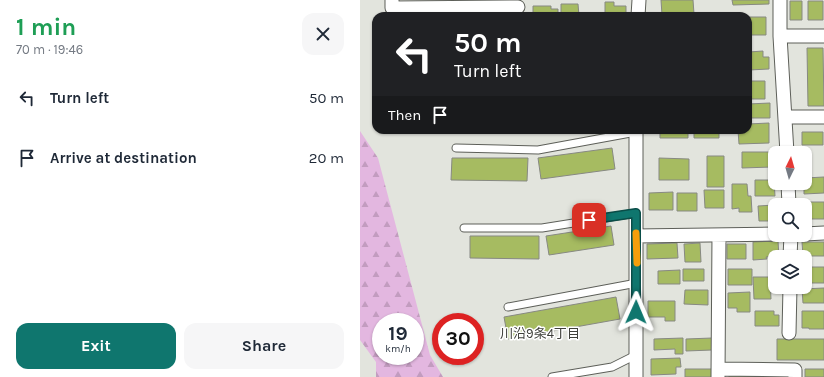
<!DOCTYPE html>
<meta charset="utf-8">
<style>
:root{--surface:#fff;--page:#f6f6f7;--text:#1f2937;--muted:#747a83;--accent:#0f766e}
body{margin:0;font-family:Karla,"Noto Sans JP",sans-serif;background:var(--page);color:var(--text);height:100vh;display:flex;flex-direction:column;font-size:15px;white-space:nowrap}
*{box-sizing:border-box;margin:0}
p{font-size:13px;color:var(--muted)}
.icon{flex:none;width:22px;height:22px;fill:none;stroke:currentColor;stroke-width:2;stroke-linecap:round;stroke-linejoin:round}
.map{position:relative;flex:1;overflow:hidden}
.details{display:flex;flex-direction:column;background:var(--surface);width:360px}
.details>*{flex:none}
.top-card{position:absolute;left:12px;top:12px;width:380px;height:122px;border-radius:12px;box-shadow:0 1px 3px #0004;background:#202124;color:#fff;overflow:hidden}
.needle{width:26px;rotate:5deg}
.fabs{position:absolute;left:408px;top:146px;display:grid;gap:8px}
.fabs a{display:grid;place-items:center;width:44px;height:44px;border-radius:8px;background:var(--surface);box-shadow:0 1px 3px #0004;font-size:20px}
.speed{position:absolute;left:12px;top:313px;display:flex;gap:8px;font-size:20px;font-weight:700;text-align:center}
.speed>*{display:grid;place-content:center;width:52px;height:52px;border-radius:50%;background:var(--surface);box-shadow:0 1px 3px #0004;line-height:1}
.speed small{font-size:10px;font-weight:400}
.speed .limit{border:6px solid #d22;background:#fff;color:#111}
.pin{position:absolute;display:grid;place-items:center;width:34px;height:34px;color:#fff;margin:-17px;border-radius:8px;box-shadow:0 2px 6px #0006}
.me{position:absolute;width:44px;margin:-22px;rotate:1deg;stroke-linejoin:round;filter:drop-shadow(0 0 3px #0008)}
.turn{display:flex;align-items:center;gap:14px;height:84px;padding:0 16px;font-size:18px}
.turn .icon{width:52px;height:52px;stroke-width:2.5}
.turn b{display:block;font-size:28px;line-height:34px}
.then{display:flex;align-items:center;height:38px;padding:0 16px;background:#0003;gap:8px;font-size:15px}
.round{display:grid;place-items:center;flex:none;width:42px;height:42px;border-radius:12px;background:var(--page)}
.head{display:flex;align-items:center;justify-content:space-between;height:68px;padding:0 16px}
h1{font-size:24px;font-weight:700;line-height:30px;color:#1e9e55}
.primary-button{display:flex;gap:8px;margin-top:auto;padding:8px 16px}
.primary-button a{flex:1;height:46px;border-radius:12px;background:var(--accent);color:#fff;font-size:16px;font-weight:700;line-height:46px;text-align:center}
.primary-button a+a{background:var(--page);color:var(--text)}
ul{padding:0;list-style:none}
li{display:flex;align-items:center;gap:12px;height:60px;padding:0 16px}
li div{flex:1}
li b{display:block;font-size:15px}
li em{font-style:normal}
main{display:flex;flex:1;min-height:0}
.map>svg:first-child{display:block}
</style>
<main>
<section class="details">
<div class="head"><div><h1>1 min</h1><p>70 m · 19:46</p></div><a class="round"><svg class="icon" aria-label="close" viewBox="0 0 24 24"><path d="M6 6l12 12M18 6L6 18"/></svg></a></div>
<ul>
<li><svg class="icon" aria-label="left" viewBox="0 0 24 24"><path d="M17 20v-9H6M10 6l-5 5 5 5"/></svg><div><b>Turn left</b></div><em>50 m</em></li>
<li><svg class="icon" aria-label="arrive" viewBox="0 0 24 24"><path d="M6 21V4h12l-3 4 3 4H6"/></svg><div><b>Arrive at destination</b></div><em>20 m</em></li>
</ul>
<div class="primary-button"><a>Exit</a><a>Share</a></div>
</section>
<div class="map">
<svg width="464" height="377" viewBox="0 0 464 377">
<defs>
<pattern id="forest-firs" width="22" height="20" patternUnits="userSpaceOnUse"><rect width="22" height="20" fill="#e3b7e0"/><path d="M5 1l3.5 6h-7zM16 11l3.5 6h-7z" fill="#c29cbf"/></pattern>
</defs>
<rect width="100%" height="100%" fill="#e2e4dd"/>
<path fill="url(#forest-firs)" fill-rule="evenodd" d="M0,131L18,158L70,355L83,377H16V362L0,340ZM21,322H55V356H21Z"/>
<path fill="#a6bb61" stroke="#878982" d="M301,0H333L334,14L302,15Z
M372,0H409V4L373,5Z
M430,1H442V20H430Z
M448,1H463V20H448Z
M245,2H254V6H266V16H245Z
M201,4H218L219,16H201Z
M173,6H191V9H198V16H173Z
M124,15L148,16H124Z
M388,17H406V35H388Z
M447,48H463L464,106H448Z
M403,51V57H409V69L389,70V52Z
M388,81H405V99H388Z
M410,103V118H388V104Z
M409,123V143L379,144L378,130H388V124Z
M300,130H328V138H300Z
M334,130H359V138H334Z
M442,132H463V145H442Z
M252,148L255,169L181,179L178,158Z
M382,152H412V167L382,168Z
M347,156H364V187H347Z
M92,158H168L167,181L91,180Z
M299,158L329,159V180H299Z
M464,177V193L444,194V183H445V178Z
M395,180H414L415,196H395Z
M372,184H387L388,196H391L392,212H379V208L372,209Z
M344,190H364V208H345Z
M313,192V210H289V193Z
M317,193H337V211H317Z
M439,202H464V219H445V205H439Z
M415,205V221H399L398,206Z
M251,226L254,245L189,255L186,236Z
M110,236H179V259L110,258Z
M418,241L419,257H406L407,259L393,260V242Z
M442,242H464V256H443Z
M317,243L318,258L287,259V244Z
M340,243L341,262H325L324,244Z
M367,244H386V259H367Z
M445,267H464V283H445Z
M323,269H344V281H323Z
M368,269H392V285H368Z
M320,270V284H298V271Z
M393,277H410L411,299H394Z
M464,288V303H443L442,289Z
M325,290H348V305L324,304Z
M390,292V312H377V308H368V293Z
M256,297L260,319L148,339L144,317Z
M288,301H315V321H305V317H288Z
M395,311H414V315H419V326H395Z
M442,311H464V329H449V328H442Z
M323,338V354H315V349L294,350V339Z
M352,338V350L326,351V339Z
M417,339H464V360H417Z
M320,358L321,367H316V374L291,375V359Z
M325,369H352V377H325Z
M445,369H464V377H445Z
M397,374V377H369V375Z
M400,376H424V377H400Z"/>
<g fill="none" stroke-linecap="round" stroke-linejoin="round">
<defs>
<path id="lane" d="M96,148L178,150L276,132
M104,228H182L276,213
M148,307L277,283
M192,377L252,367L276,355"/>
<path id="street" d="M32,0V8L158,7
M420,0V36L427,153
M278,16L279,0
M420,36H464
M425,117H464
M428,183L429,205
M445,234L464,233
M276,236L415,234
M430,257L431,235
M429,333L430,287
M358,369L435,370V377
M276,377V130
M358,377L359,235"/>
</defs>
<use href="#lane" stroke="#5d5f59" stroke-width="9"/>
<use href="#street" stroke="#5d5f59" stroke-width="15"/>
<use href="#lane" stroke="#fff" stroke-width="7"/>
<use href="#street" stroke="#fff" stroke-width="13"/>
</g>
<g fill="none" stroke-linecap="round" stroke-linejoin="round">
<defs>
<path id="route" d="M229,220L276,213V312"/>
</defs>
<use href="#route" stroke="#0a4d48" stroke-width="10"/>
<use href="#route" stroke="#0f766e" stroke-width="7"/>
<path stroke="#f59e0b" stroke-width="7" d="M276,233L277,263"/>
</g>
<g text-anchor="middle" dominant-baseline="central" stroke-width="3" stroke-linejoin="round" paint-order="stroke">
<g font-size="13" fill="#3f403b" stroke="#fff">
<text x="180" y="333">川沿9条4丁目</text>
</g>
</g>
</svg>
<div class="fabs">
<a><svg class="needle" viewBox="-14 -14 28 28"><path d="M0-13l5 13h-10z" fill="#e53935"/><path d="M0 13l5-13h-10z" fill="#747a83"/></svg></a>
<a><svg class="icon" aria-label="search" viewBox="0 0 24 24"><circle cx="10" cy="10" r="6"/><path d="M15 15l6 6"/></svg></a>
<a><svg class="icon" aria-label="layers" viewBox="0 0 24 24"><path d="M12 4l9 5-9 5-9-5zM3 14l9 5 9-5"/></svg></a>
</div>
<div class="speed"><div>19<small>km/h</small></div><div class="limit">30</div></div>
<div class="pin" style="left:229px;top:220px;background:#d93025"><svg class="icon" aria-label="arrive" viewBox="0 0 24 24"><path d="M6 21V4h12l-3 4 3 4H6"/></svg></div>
<svg class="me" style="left:276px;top:312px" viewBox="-20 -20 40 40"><path d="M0-17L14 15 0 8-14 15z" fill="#0f766e" stroke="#fff" stroke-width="4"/></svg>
<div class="top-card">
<div class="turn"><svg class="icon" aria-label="left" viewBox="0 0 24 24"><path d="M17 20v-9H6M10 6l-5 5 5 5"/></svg><div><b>50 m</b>Turn left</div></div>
<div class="then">Then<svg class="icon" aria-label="arrive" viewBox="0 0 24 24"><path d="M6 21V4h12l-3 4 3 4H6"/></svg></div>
</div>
</div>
</main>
